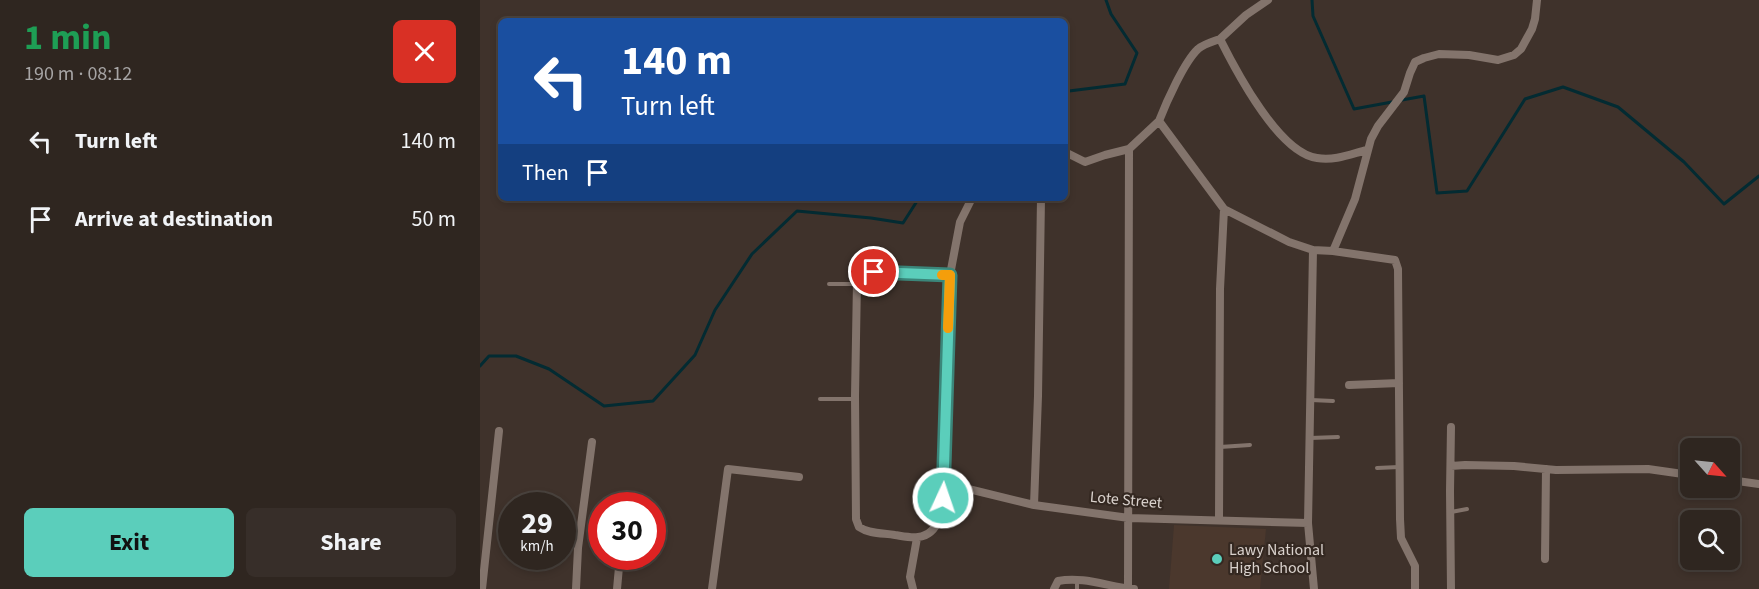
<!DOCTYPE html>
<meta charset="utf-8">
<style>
:root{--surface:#2f2620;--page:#372e29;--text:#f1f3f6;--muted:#a7a5a5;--line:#4a433e;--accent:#5bcebb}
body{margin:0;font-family:"Source Sans 3",sans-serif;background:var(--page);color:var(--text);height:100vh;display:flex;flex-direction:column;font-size:22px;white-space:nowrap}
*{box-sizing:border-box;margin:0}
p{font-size:20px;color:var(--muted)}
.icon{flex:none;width:33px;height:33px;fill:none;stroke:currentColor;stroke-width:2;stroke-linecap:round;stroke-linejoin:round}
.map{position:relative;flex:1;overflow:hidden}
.details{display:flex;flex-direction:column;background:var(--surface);width:480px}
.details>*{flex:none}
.guide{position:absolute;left:18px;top:18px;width:570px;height:183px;border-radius:9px;box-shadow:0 3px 9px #0003,0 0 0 2px var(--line);background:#1a4fa0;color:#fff;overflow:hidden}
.needle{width:39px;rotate:117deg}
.tools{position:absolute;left:1200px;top:438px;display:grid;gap:12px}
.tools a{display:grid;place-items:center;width:60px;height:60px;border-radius:9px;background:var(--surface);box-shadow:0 3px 9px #0003,0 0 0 2px var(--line);font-size:30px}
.speed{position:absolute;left:18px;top:492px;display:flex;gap:12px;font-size:30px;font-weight:700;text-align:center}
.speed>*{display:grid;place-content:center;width:78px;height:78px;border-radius:50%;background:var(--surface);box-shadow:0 3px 9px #0003,0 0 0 2px var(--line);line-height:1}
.speed small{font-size:15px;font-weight:400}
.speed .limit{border:9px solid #d22;background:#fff;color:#111}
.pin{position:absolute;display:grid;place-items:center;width:51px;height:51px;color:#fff;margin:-26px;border:3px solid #fff;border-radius:50%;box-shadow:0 2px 6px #0007}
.me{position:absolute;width:66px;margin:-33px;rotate:3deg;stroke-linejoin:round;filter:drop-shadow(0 0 4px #0008)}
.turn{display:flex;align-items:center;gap:21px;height:126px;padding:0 24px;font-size:27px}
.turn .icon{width:78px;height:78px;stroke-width:2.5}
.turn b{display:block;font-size:42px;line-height:51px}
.then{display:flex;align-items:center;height:57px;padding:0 24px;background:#0003;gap:12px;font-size:22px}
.round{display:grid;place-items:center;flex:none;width:63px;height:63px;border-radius:9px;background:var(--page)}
.head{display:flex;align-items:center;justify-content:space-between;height:102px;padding:0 24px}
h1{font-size:36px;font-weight:700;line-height:45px;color:#1e9e55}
.action{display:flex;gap:12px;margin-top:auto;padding:12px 24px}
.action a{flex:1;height:69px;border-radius:9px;background:var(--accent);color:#111;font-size:24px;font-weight:700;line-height:69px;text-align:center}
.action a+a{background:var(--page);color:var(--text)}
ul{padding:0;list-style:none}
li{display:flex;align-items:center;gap:18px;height:78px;padding:0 24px}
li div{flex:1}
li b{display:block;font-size:22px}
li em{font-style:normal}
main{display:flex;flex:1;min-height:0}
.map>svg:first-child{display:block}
</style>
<main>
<section class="details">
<div class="head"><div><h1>1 min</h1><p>190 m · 08:12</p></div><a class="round" style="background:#d93025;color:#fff"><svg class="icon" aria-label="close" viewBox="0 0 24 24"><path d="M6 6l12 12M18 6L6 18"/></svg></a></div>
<ul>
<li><svg class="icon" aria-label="left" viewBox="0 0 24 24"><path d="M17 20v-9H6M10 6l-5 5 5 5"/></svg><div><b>Turn left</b></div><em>140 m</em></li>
<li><svg class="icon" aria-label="arrive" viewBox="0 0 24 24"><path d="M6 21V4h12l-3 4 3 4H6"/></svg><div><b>Arrive at destination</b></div><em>50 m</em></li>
</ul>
<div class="action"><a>Exit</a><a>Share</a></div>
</section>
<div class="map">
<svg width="1279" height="589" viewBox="0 0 1279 589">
<rect width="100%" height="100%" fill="#3f322b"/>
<path fill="#4b382d" d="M694,525L786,529L780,589H689Z"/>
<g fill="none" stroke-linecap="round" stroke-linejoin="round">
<path stroke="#032b32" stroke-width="3" d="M832,0L833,16L874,109L912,102
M585,88L589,91L645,84L657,53L631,14L626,0
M922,100L944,96L957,193L987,191L1045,99L1083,87L1138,107L1204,162L1244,204L1279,176
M0,366L9,356H36L69,369L124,406L173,401L215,355L235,310L272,254L317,211L391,218L423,223L439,198"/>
<path stroke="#83746c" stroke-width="4" d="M349,284H377
M340,399H374
M831,400L853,401
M830,438L858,437
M740,447L770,445
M897,468L919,467
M971,512L987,509
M597,589V581"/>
<path stroke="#83746c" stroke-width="8" d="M788,0L766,15L740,39C756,71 799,153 837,158C855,161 871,154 887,150
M679,121C686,103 704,62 718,49C724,44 732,42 740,39
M585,152L605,162L625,155L649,149L679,121L744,209L809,242L833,250L853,251L915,260L918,269L920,519L921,538L935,566V589
M833,250L828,523L834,589
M853,251L875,199L891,139L898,126L924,92L930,73L935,62L944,58L959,54L989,55L1018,60L1034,55L1041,49L1052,29L1055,19L1057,0
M470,275L389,272L380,275L377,281L375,396L376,519L379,527C389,534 403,533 415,535C422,536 431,538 438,537C463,534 463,502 464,483L470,275L480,222L492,198
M869,385L919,383
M971,427L970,491L971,589
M971,466L985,465L1034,466L1076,470L1168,469L1210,475
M1250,480L1279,484
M464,483L554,505L649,518L828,523
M554,505L558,396L561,198
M739,520L740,289L744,209
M1065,559L1066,469
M2,589L19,431
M96,589L98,548L112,442
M137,589L140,556
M232,589L248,469L319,477
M433,589L430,577L437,538
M574,589L578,581C604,576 629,587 654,589
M648,589L649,149"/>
</g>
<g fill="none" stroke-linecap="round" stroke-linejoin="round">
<defs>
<path id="route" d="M394,272L470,275L463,498"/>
</defs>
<use href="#route" stroke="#3b867a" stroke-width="15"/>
<use href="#route" stroke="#5bcebb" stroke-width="10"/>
<path stroke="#f59e0b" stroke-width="10" d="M462,275H470L468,328"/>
</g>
<circle fill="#5bcebb" stroke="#342821" stroke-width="2" cx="737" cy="559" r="6"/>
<g text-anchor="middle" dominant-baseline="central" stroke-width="4.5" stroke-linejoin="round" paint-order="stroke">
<g font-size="16" fill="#d9d1cc" stroke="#342821">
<text transform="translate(646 500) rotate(5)">Lote Street</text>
</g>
<g font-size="16" fill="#d9d1cc" stroke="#342821" text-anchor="start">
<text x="749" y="550">Lawy National<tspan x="749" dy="18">High School</tspan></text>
</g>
</g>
</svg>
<div class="tools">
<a><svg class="needle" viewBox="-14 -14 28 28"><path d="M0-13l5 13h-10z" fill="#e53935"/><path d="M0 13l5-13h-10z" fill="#a7a5a5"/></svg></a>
<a><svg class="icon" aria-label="search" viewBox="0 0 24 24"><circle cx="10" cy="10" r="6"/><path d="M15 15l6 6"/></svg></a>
</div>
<div class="speed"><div>29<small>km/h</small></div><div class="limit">30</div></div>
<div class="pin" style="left:394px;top:272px;background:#d93025"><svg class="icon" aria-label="arrive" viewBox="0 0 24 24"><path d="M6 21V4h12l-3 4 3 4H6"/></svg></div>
<svg class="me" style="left:463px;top:498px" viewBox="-20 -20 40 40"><circle r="17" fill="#5bcebb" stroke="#fff" stroke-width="3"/><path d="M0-11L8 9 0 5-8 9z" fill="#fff"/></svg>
<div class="guide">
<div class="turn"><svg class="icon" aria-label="left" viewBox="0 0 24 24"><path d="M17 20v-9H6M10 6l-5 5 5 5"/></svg><div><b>140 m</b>Turn left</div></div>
<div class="then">Then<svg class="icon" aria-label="arrive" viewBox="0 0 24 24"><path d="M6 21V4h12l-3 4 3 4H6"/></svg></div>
</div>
</div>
</main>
